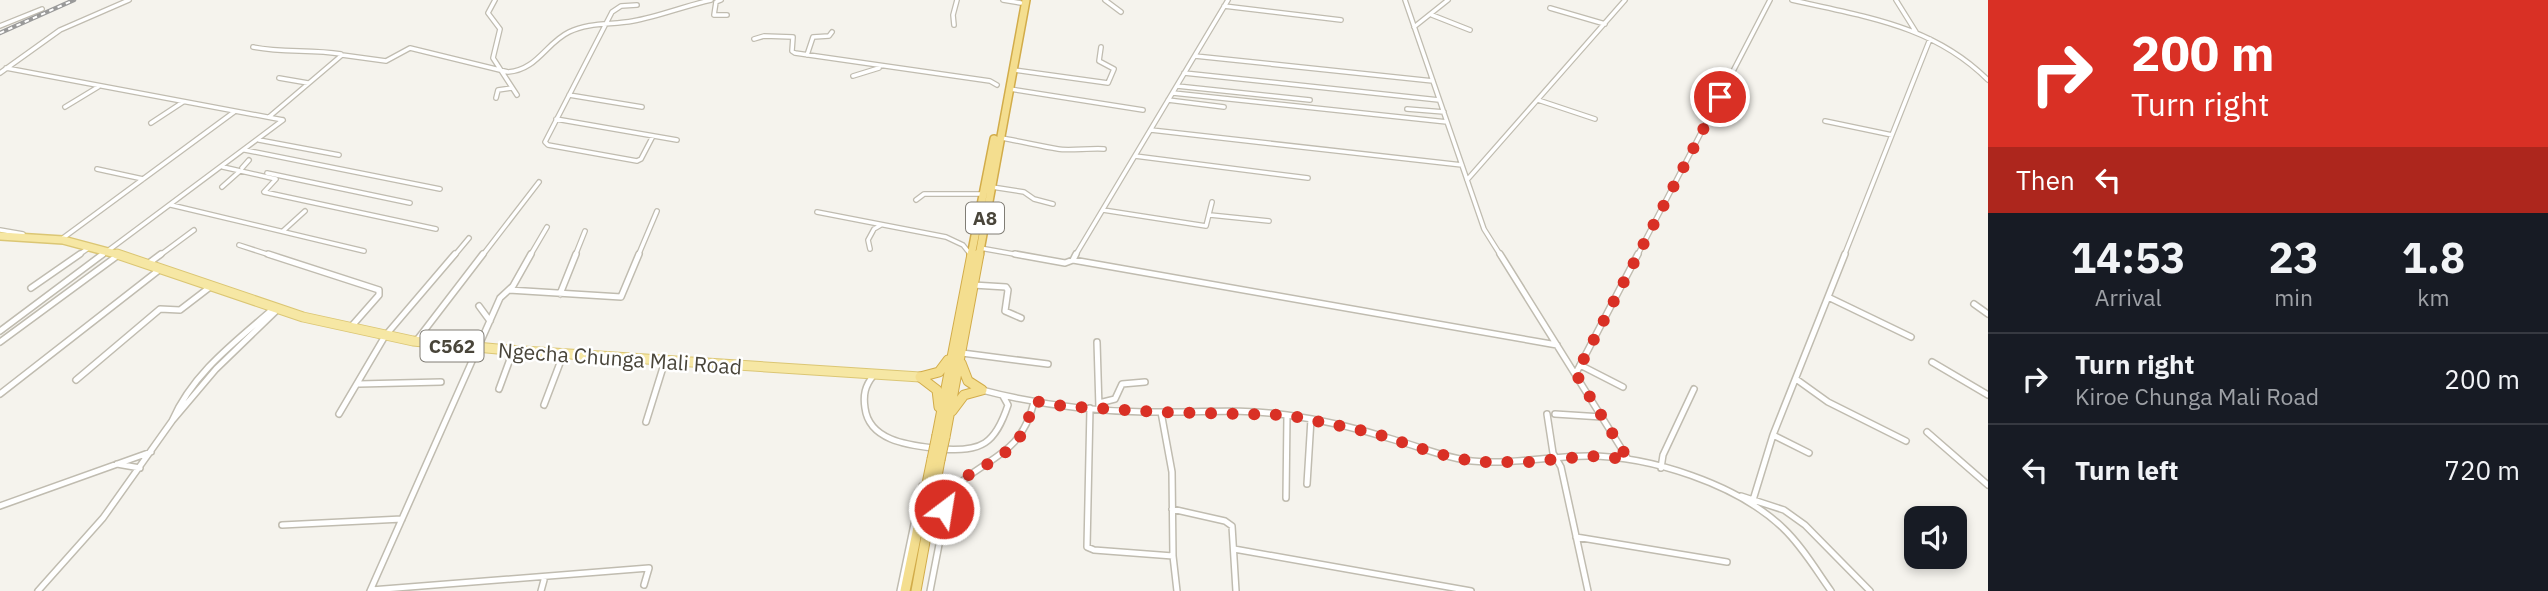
<!DOCTYPE html>
<style>
:root{--surface:#171b24;--page:#242831;--text:#f1f3f6;--muted:#9ea1a6;--line:#363941}
body{margin:0;font-family:"IBM Plex Sans",sans-serif;background:var(--page);color:var(--text);height:100vh;display:flex;flex-direction:column;font-size:26px;white-space:nowrap}
*{box-sizing:border-box;margin:0}
p{font-size:23px;color:var(--muted)}
.icon{flex:none;width:38px;height:38px;fill:none;stroke:currentColor;stroke-width:2;stroke-linecap:round;stroke-linejoin:round}
.map{position:relative;flex:1;overflow:hidden}
.sheet{display:flex;flex-direction:column;background:var(--surface);width:560px}
.sheet>*{flex:none}
.top-card{background:#d93025;color:#fff;overflow:hidden}
.tools{position:absolute;left:1904px;top:506px;display:grid;gap:14px}
.tools a{display:grid;place-items:center;width:63px;height:63px;border-radius:14px;background:var(--surface);box-shadow:0 4px 10px #0003;font-size:35px}
.pin{position:absolute;display:grid;place-items:center;width:60px;height:60px;color:#fff;margin:-30px;border:4px solid #fff;border-radius:50%;box-shadow:0 2px 7px #0007}
.me{position:absolute;width:77px;margin:-38px;rotate:31deg;stroke-linejoin:round;filter:drop-shadow(0 0 5px #0008)}
.turn{display:flex;align-items:center;gap:24px;height:147px;padding:0 28px;font-size:32px}
.turn .icon{width:91px;height:91px;stroke-width:2.5}
.turn b{display:block;font-size:49px;line-height:60px}
.then{display:flex;align-items:center;height:66px;padding:0 28px;background:#0003;gap:14px;font-size:26px}
.eta{display:flex;justify-content:space-evenly;align-items:center;height:119px;text-align:center}
.eta b{font-size:42px;font-weight:700;line-height:49px}
ul{padding:0;list-style:none}
li{display:flex;align-items:center;gap:21px;height:91px;padding:0 28px;border-top:2px solid var(--line)}
li div{flex:1}
li b{display:block;font-size:26px}
li em{font-style:normal}
main{display:flex;flex:1;min-height:0}
.map>svg:first-child{display:block}
</style>
<main>
<div class="map">
<svg width="1988" height="591" viewBox="0 0 1988 591">
<rect width="100%" height="100%" fill="#f5f3ed"/>
<g fill="none" stroke-linecap="round" stroke-linejoin="round">
<defs>
<path id="minor-far1" d="M495,0L488,13L500,29L493,58L517,95
M721,0L716,2L714,15H727
M1003,0L1021,3
M1105,0L1121,12
M1405,0L1484,229L1501,256
M1792,0C1865,17 1933,25 1988,80
M1896,0L1916,32
M637,5L621,6L612,12L545,142L548,145L637,161L641,159L653,136
M1224,6L1341,20
M1550,8L1605,24
M1432,15L1470,30
M954,25L953,15L957,0
M0,26L42,9
M1414,27L1448,0
M754,39L764,36L793,37L792,51L795,53L990,81L997,85
M253,47C283,53 311,49 341,54
M807,55L813,37L829,36L832,32
M1195,56L1433,81
M6,68L283,120
M1014,70L1108,83L1114,69L1099,61L1101,47
M0,73L60,30L129,0
M1184,73L1439,100
M853,76L879,68
M279,78L308,83
M1177,86L1310,100
M1010,89L1143,110
M1173,93L1447,122
M569,95L642,107
M496,98L498,90L512,88
M1168,100L1224,107
M1538,100L1595,119
M65,107L98,87
M1407,109L1444,112
M269,117L342,55L386,61L410,48L508,72C537,70 546,43 569,32C589,22 612,25 633,21C659,16 685,6 711,0
M556,119L677,140
M1825,121L1892,135
M151,123L183,102
M1151,130L1462,165
M1001,138C1020,141 1039,146 1058,149C1068,151 1090,148 1104,149
M259,140L339,155
M245,150L440,189
M1135,156L1308,178
M223,167L276,179L264,192L436,229
M242,168L249,160
M97,169L143,179
M267,173L410,203
M1467,180L1625,0
M222,187L240,171
M992,187L1024,192L1034,199L1053,204
M916,200L924,194H983
M171,205L364,251
M1103,210L1206,226L1212,202
M817,212L946,237L963,245L971,255
M1210,215L1269,221
M0,230L23,234
M283,231L305,211
M63,238L234,112
M239,245L273,256
M980,248L1025,256
M870,249L868,240L874,229L881,225
M77,256L90,247
M101,256L283,120
M159,256L194,230
M454,256L469,238
M482,256L539,182
M530,256L547,227
M575,256L585,231
M638,256L657,211
M1075,256L1228,0
M1637,256L1770,0
M1844,256L1930,39"/>
<path id="minor" d="M268,254L379,290V295L350,328
M1015,254L1065,263L1073,260L1557,345
M1500,254L1628,459
M1073,260L1076,254
M149,263L161,254
M973,285L1006,287L1008,290L1005,311L1021,318
M31,288L80,254
M509,290L621,297L639,254
M560,294L576,254
M1828,297L1911,337
M1974,304L1988,314
M479,306L490,321
M0,331L103,254
M417,340L483,254
M0,342L117,256
M1097,342L1099,408
M962,353L1048,364
M1932,362L1988,395
M1580,365L1623,387
M1576,373L1638,254
M873,376C865,386 863,395 865,408C869,440 907,445 933,448
M1796,379L1828,402L1906,441
M76,380L160,309L180,310L210,287
M359,384L441,382
M499,389L513,351
M982,390C1035,404 1089,411 1144,412C1192,413 1240,408 1287,415C1324,420 1360,429 1395,440C1421,447 1445,458 1472,461C1511,465 1549,456 1588,456C1650,456 1737,484 1783,528C1802,546 1816,570 1831,591
M0,394L159,270
M1099,403L1115,399L1122,384L1145,382
M544,405L563,355
M1090,408L1087,547L1094,550L1173,556
M1161,412L1172,472L1173,556L1177,591
M339,414L385,336L455,254
M1547,414L1553,453L1561,467L1588,591
M1555,414L1602,417
M172,421C193,373 234,343 273,309
M646,422L665,361
M1927,432L1988,485
M1773,435L1809,453
M941,449C982,452 995,444 1008,405L1003,396
M117,464L140,468
M1661,468L1663,455L1694,389
M1307,484L1311,419
M1741,496L1784,510L1805,525L1870,591
M1286,498L1287,415
M1753,500L1773,435L1845,254
M0,506L151,452
M1172,509L1225,521L1232,526L1236,591
M282,525L402,519
M1576,537L1727,562
M1234,549L1471,591
M371,590L649,568L644,585
M38,591L103,518L172,421L216,369L277,310
M370,591L500,298L513,286L531,254
M541,591L544,580
M900,591L922,486
M930,591L949,493C984,456 1020,459 1034,402"/>
<path id="primary-far1" d="M0,236L63,240L123,256"/>
<path id="primary" d="M117,254L303,317L413,341L508,350L920,377"/>
<path id="trunk-far1" d="M971,256L994,139
M979,256L1026,0"/>
<path id="trunk" d="M961,363L968,381L982,390
M920,377L939,372L948,360
M920,377L937,390L939,407
M952,411L964,395L982,390
M937,435L972,254
M945,437L979,254
M905,591L932,459
M916,591L940,460"/>
</defs>
<use href="#minor-far1" stroke="#c0bcb0" stroke-width="6"/>
<use href="#minor" stroke="#c0bcb0" stroke-width="8"/>
<use href="#primary-far1" stroke="#dbc674" stroke-width="10"/>
<use href="#primary" stroke="#dbc674" stroke-width="11"/>
<use href="#trunk-far1" stroke="#d2ac4a" stroke-width="10"/>
<use href="#trunk" stroke="#d2ac4a" stroke-width="11"/>
<use href="#minor-far1" stroke="#fff" stroke-width="3.5"/>
<use href="#minor" stroke="#fff" stroke-width="5"/>
<use href="#primary-far1" stroke="#f6e7a4" stroke-width="7"/>
<use href="#primary" stroke="#f6e7a4" stroke-width="9"/>
<use href="#trunk-far1" stroke="#f4de8f" stroke-width="7"/>
<use href="#trunk" stroke="#f4de8f" stroke-width="9"/>
<defs>
<path id="rail" d="M0,33L74,0"/>
</defs>
<use href="#rail" stroke="#9a9a9a" stroke-width="4.5"/>
<use href="#rail" stroke="#fff" stroke-width="2" stroke-dasharray="4.5" stroke-linecap="butt"/>
<defs>
<path id="trunk-bridge" d="M932,459L937,435
M940,460L945,437"/>
</defs>
<use href="#trunk-bridge" stroke="#d2ac4a" stroke-width="11" stroke-linecap="butt"/>
<use href="#trunk-bridge" stroke="#f4de8f" stroke-width="9"/>
</g>
<g fill="none" stroke-linecap="round" stroke-linejoin="round">
<path stroke="#d93025" stroke-width="12" stroke-dasharray="0 21.6" d="M944,509C950,475 986,470 1008,450C1024,437 1028,421 1034,401L1063,406L1157,412L1287,415L1374,433L1435,453L1475,462H1528L1590,456L1628,459L1576,374L1720,97"/>
</g>
<g text-anchor="middle" dominant-baseline="central" stroke-width="5" stroke-linejoin="round" paint-order="stroke">
<g fill="#fff" stroke="#807d75" stroke-width="2">
<rect x="966" y="202.5" width="38" height="31" rx="5"/>
<rect x="420.5" y="330.5" width="63" height="31" rx="5"/>
</g>
<g font-size="19" font-weight="bold" fill="#49453a">
<text x="985" y="218">A8</text>
<text x="452" y="346">C562</text>
</g>
<g font-size="21" fill="#49453a" stroke="#fff">
<text transform="translate(620 358) rotate(4)">Ngecha Chunga Mali Road</text>
</g>
</g>
</svg>
<div class="tools">
<a><svg class="icon" aria-label="sound" viewBox="0 0 24 24"><path d="M4 9h4l5-4v14l-5-4H4zM17 9q2 3 0 6"/></svg></a>
</div>
<div class="pin" style="left:1720px;top:97px;background:#d93025"><svg class="icon" aria-label="arrive" viewBox="0 0 24 24"><path d="M6 21V4h12l-3 4 3 4H6"/></svg></div>
<svg class="me" style="left:944px;top:509px" viewBox="-20 -20 40 40"><circle r="17" fill="#d93025" stroke="#fff" stroke-width="3"/><path d="M0-11L8 9 0 5-8 9z" fill="#fff"/></svg>
</div>
<section class="sheet">
<div class="top-card">
<div class="turn"><svg class="icon" aria-label="right" viewBox="0 0 24 24"><path d="M7 20v-9h11M14 6l5 5-5 5"/></svg><div><b>200 m</b>Turn right</div></div>
<div class="then">Then<svg class="icon" aria-label="left" viewBox="0 0 24 24"><path d="M17 20v-9H6M10 6l-5 5 5 5"/></svg></div>
</div>
<div class="eta">
<div><b>14:53</b><p>Arrival</p></div>
<div><b>23</b><p>min</p></div>
<div><b>1.8</b><p>km</p></div>
</div>
<ul>
<li><svg class="icon" aria-label="right" viewBox="0 0 24 24"><path d="M7 20v-9h11M14 6l5 5-5 5"/></svg><div><b>Turn right</b><p>Kiroe Chunga Mali Road</p></div><em>200 m</em></li>
<li><svg class="icon" aria-label="left" viewBox="0 0 24 24"><path d="M17 20v-9H6M10 6l-5 5 5 5"/></svg><div><b>Turn left</b></div><em>720 m</em></li>
</ul>
</section>
</main>
